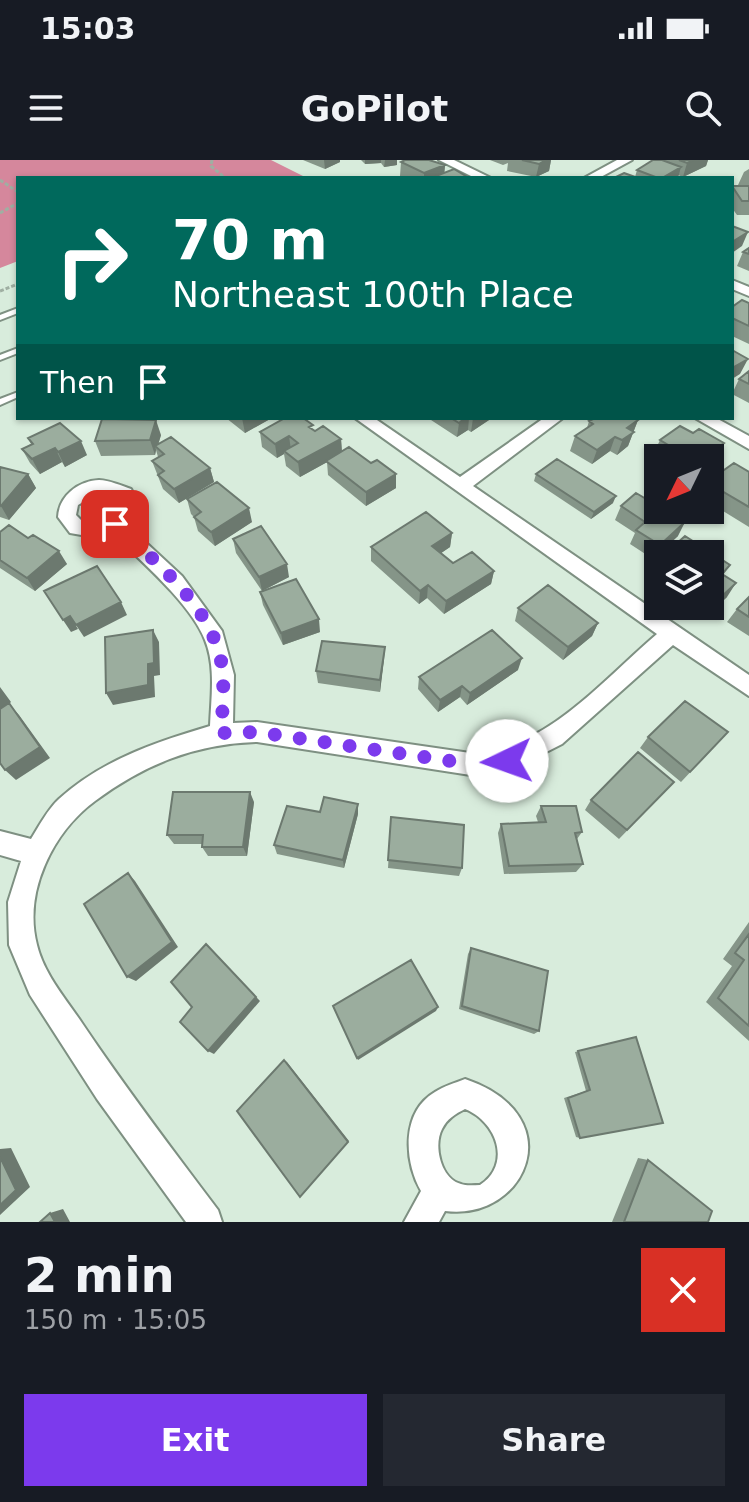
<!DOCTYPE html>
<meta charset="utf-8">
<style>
:root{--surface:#171b24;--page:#242831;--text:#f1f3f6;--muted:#9ea1a6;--accent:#7c3aed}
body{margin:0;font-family:"DejaVu Sans",sans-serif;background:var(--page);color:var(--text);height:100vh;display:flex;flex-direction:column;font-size:30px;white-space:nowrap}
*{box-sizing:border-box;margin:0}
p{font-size:26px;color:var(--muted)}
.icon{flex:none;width:44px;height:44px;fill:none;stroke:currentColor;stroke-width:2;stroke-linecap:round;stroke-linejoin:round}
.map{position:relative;height:1062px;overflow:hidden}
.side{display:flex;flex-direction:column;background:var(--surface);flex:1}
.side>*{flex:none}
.banner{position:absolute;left:16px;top:16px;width:718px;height:244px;border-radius:0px;box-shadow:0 2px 6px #0004;background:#00695c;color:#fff;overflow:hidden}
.needle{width:52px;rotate:227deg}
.controls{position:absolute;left:644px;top:284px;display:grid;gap:16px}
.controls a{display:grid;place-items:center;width:80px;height:80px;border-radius:0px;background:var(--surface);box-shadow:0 2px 6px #0004;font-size:40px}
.pin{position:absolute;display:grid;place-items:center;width:68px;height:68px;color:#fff;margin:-34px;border-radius:16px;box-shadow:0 4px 12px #0006}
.me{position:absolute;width:88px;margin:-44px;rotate:267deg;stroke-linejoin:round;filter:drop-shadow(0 0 6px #0008)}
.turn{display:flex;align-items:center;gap:28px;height:168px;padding:0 24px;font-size:36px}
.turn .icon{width:104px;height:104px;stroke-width:2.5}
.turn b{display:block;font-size:56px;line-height:68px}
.then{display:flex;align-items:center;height:76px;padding:0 24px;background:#0003;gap:16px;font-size:30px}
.round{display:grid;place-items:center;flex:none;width:84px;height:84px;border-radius:0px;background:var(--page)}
.head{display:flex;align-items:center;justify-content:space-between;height:136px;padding:0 24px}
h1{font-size:48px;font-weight:700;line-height:60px}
.primary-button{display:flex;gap:16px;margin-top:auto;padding:16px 24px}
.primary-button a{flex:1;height:92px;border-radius:0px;background:var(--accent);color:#fff;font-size:32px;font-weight:700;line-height:92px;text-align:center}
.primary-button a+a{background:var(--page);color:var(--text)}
.status{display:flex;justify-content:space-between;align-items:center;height:56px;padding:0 40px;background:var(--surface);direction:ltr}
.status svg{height:22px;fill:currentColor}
header{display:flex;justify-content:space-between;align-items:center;height:104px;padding:0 24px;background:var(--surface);font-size:36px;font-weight:700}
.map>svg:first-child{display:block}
</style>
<div class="status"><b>15:03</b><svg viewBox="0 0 49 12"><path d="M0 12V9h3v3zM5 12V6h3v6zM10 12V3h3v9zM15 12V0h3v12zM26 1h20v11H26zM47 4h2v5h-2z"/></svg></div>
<header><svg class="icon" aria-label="menu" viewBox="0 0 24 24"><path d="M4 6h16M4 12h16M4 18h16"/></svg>GoPilot<svg class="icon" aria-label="search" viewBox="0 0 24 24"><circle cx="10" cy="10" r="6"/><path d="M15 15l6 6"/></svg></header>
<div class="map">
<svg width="749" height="1062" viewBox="0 0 749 1062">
<rect width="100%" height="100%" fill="#d8ecdc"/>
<path fill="#d5879c" d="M0,0H271L307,18H18V101L0,108Z"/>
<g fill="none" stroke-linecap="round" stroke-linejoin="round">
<defs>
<path id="service" d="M18,148V153L0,160V155Z
M18,188V193L0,200V195Z
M18,232V237L0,245V239Z"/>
<path id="minor" d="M439,0H454L491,18H475Z
M617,0H632L599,18H584Z
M732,120L749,127V136L732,129Z
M355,258H374L460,317L544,258H563L473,326L749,515V536L673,485L562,584L507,612L477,616L257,582C195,584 145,604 95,641C53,672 23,732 37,785C44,814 66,839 82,863C125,927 172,989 218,1050L222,1062H186L97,939L30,835L9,785L8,742L21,701L0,695V671L31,679C39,666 48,649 59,639C102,600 156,582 210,566C211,538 216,507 205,480C191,444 140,400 112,373L93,377L70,373L58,357C59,336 78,321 99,320C109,320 122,326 131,329L139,345L127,365L182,416L222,471L234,515L233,563L257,562L477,594C550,585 603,520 657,474ZM100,332L118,337L121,345C113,361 100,364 83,362L76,355L78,345Z
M695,258H716L749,276V289Z
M465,919C574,956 525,1062 445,1051L439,1062H404L421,1031C404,1001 401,952 435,932C444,926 455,923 465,919ZM465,949C497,962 512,1004 480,1025C474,1025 466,1026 461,1024C441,1019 433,986 442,969C447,959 455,954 465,949Z"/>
</defs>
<use href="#service" stroke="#7e9082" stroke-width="4"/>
<use href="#minor" stroke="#7e9082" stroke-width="4"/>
<path stroke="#9fafa2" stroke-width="3" stroke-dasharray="4 2" stroke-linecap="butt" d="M212,0L211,6L225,18
M0,20L18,32
M0,53L18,43
M0,131L18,124"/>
<use href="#service" fill="#fff" fill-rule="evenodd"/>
<use href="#minor" fill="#fff" fill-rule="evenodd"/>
</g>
<path fill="#859588" d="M303,0H340V2L325,9Z
M361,0H397V5L384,7L381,3L365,4Z
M490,0H551L549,11L536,17L507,11L508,3L503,5Z
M653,0H708L706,6L683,17L678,15V18H614L635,17L637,10Z
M401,2L445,5L444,13L469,18H405L400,16Z
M749,9V55H737L732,48V26H740L738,25L744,12Z
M749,88V111L737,106L743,92Z
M749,143V184L732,176V147Z
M749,211V243L732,234L739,219Z
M226,258H270V259L245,273Z
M431,258H492L471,272L468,270L457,277L431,260Z
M638,260L628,286L617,295L610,291L592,304L570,291L575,276L587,268L589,261Z
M313,270L341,279L342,292L396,328L366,346L328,315L327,302L300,317L286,306L284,294L277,298L262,287L260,272Z
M693,273L724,283L716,298H659L653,295L660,280Z
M161,275L158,285L210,308L214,322L179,343L163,329L152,301L158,297L156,290L155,295L101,296L95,281Z
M28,278L87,295L65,307L62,302L40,314L30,303L22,289L31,284Z
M0,307L28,314L36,328L9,360L0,357Z
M749,312V367L710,343V320Z
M536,314L613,343L591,359L534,321Z
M187,339L252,362L215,386L198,371L194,357L191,354Z
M621,346L678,376L653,399L630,384L635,373L615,360Z
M0,372L28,378L67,404L35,431L0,408Z
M452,373L450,387L441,393L453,403L494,411L491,424L444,454L427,438L419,444L371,401V387Z
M233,379L289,417L262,431L236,393Z
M710,394L730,405L723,415L727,437L710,453L700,446H710Z
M260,432L320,472L283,485L263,445Z
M749,437V476L727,462L737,449Z
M518,448L598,463L592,476L563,500L515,461Z
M385,487L380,532L318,523L316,511Z
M518,510L467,545L460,537L438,552L418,529L419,517Z
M728,572L681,622L640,588L648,577Z
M674,622L619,679L585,650L591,640Z
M254,642L247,696H208L202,687V684H174L167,675Z
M541,646L582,672L577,679L583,704L576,712L504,714L498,673L501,664L538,662L536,656Z
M358,654L344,708L277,694L274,685Z
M391,657L462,708L459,716L388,708Z
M749,762V881L706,842L732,806L723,799Z
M471,788L539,871L534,874L459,849L468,794Z
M636,877L580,978L576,977L564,938L586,931L575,892Z
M638,998L648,1000L708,1062H612Z"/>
<path fill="#6c796f" d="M324,0H340V2L325,9Z
M365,0H381V3L365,4Z
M385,0H397V5L384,7Z
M546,0H551L549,11L536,17L539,4Z
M694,0H708L706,6L683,17L687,3Z
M445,5L444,18L436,16V18H424V13Z
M681,7L678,18H662Z
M748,72L742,86L732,93V82Z
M748,199L740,214L732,219V208Z
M242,258H270V259L245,273Z
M465,258H469L468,270L457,277L459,263Z
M473,258H492L471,272Z
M156,260L161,275L157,288L155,286L156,290L155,295L150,280Z
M638,260L628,286L617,295L627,268Z
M289,276L291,290L284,291V294L277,298L275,284Z
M615,277L610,291L592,304L597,290Z
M341,279L342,294L300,317L298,302Z
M81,281L87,295L65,307L58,292Z
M724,283L716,298L710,302V298H704Z
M55,288L62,302L40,314L32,299Z
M210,308L214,322L179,343L174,329Z
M28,314L36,328L9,360L1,346Z
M396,314V328L366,346V332Z
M616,336L613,343L591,359L594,352Z
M249,348L252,362L215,386L211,372Z
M685,362L678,376L653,399L660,385Z
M452,373L450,387L431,400L432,386Z
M59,391L67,404L35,431L27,418Z
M287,404L289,417L262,431L259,417Z
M494,411L491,424L444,454L446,441Z
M736,423L727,437L710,453L718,440Z
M428,425L427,438L419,444L420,431Z
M121,442L127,455L84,477L76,465Z
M70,456L78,469L71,472L63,460Z
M319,459L320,472L283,485L281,473Z
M598,463L592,476L563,500L568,487Z
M153,470L159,482L160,515L154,516L155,537L113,545L106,533L148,504Z
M385,487L384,500L380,532V520Z
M522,498L518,510L467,545L470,533Z
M462,526L460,537L438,552L440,540Z
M0,527L11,542L9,544L19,555L50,598L16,620L5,610L0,550Z
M250,632L254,642L247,696L243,687Z
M358,644V654L344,708L343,700Z
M128,713L135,721L178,787L136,821L127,817Z
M206,784L260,841L214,894L208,891Z
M438,847L436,851L358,900L357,898Z
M284,900L287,902L349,981L300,1037Z
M11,988L30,1027L0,1055V989Z
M63,1049L70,1062H55L50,1053Z"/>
<path fill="#9bad9e" stroke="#6c796f" stroke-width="2" d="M405,0H429L445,5L424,13L401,2Z
M522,0H546L539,4Z
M653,0H662L681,7L662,18H658L637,10Z
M679,0H694L687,3Z
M454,9L469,18H439L436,16Z
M624,13L638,18H614Z
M732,26H749V41H742Z
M732,66L748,72L732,82Z
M749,88V94L743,92Z
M742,140L749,143V166L732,158V147Z
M732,190L748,199L732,208Z
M749,211V224L739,219Z
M285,258H303L313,265L309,267L315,271L323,266L341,279L298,302L284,291L298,283L289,276L275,284L260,272Z
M451,258H465L459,263Z
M595,258H635L638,260L627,268L634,272L622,280L615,277L597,290L575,276L593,264L589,261Z
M102,259L156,260L150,280L95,281Z
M60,263L81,281L58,292L55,288L32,299L22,289L33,284L28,278Z
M680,266L693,273L699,269L724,283L704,298H690L660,280Z
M171,277L210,308L174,329L158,315L164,311L152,301L164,294L155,286Z
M349,287L371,303L377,300L396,314L366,332L326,301Z
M557,299L616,336L594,352L536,314Z
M734,303L749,312V347L710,324V320Z
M0,307L28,314L1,346L0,345Z
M217,322L249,348L211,372L194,357L201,352L187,339Z
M636,333L658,346V350H665L685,362L660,385L636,370L645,362L621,346Z
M426,352L452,373L432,386L453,403L472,392L494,411L446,441L428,425L420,431L371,387Z
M9,365L28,378L33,375L59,391L27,418L0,400V372Z
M261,366L287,404L259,417L233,379Z
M685,376L730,405L722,414L736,423L718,440L710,434V394H665Z
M97,406L121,442L76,465L70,456L63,460L44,431Z
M296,419L319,459L281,473L260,432Z
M548,425L598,463L568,487L518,448Z
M749,437V457L737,449Z
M153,470L154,503L148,504V525L106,533L105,477Z
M492,470L522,498L470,533L462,526L440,540L419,517Z
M322,481L385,487L380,520L316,511Z
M685,541L728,572L690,612L648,577Z
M9,543L40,587L5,610L0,603V549Z
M638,592L674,622L627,670L591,640Z
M173,632H250L243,687H202L203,675H167Z
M324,637L358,644L343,700L274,685L287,646L320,652Z
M541,646H576L582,672L575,673L583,704L509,706L501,664L546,662Z
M391,657L464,665L462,708L388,700Z
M128,713L172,782L127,817L84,744Z
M749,774V866L718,838L744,800L735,793Z
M206,784L256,837L208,891L180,862L192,847L171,822Z
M471,788L548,811L539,871L462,846Z
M411,800L438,847L357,898L333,846Z
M636,877L663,963L580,978L568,938L590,930L578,891Z
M284,900L348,982L300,1037L237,951Z
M0,997L16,1030L0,1045Z
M648,1000L712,1051L708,1062H624Z
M50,1053L55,1062H40Z"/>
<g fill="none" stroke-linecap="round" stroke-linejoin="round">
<path stroke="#7c3aed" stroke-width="14" stroke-dasharray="0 25.2" d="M115,364C159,405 220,453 223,517C224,536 222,555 221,573L257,572L477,605L507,601"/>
</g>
</svg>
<div class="controls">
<a><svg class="needle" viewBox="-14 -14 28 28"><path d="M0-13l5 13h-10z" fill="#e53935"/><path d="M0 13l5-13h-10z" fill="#9ea1a6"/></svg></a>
<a><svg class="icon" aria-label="layers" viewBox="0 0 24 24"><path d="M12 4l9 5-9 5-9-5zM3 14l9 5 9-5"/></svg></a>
</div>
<div class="pin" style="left:115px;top:364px;background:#d93025"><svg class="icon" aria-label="arrive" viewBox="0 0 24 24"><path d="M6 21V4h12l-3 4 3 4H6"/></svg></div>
<svg class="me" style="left:507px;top:601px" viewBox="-20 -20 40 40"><circle r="19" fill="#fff"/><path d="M0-13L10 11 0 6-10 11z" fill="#7c3aed"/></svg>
<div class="banner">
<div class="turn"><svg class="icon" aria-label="right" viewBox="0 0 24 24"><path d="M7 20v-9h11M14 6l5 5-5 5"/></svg><div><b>70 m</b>Northeast 100th Place</div></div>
<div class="then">Then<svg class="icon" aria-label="arrive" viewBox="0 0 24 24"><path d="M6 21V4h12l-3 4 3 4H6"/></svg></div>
</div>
</div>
<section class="side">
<div class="head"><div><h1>2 min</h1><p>150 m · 15:05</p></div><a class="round" style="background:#d93025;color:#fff"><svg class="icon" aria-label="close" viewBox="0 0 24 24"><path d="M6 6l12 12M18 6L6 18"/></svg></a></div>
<div class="primary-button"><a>Exit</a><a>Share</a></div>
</section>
